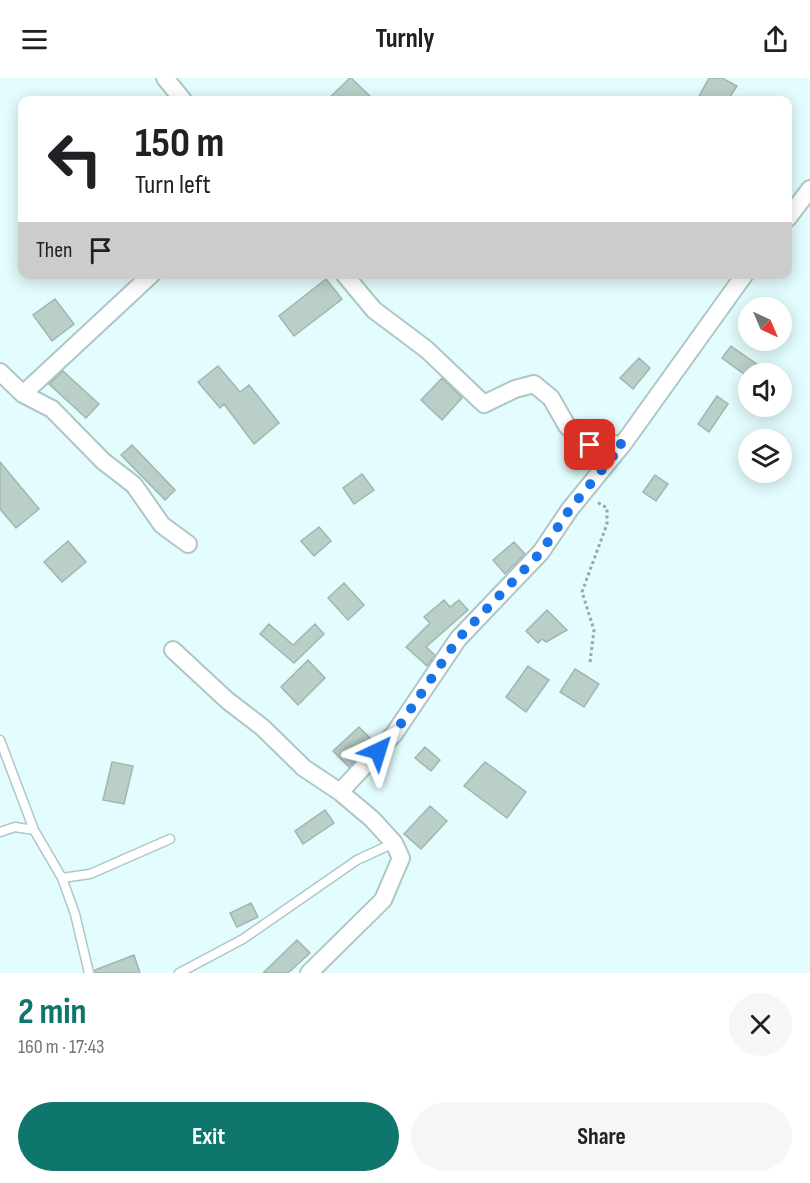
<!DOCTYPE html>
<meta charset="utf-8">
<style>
:root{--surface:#fff;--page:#f6f6f6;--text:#202124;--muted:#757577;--accent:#0f766e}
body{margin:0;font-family:"Sofia Sans Condensed",sans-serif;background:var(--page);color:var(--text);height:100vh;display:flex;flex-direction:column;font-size:22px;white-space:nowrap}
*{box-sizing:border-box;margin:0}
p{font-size:20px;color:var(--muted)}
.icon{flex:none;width:33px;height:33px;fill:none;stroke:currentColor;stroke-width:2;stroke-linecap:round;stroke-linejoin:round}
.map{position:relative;height:895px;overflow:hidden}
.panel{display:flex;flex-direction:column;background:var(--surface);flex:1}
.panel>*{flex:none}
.guide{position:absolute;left:18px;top:18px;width:774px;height:183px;border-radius:12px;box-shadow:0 3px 15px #0003;background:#fff;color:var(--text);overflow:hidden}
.needle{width:39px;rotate:136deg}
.tools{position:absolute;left:738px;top:219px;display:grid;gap:12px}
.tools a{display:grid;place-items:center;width:54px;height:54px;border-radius:50%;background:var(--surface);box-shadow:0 3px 15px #0003;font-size:30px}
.pin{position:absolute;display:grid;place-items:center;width:51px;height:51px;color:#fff;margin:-26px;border-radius:12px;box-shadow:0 3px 9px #0006}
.me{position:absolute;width:66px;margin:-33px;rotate:41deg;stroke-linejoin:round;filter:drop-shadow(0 0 4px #0008)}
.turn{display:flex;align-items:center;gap:21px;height:126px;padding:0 18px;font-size:27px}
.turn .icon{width:78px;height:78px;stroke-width:2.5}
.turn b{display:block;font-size:42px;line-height:51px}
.then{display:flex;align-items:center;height:57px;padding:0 18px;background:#0003;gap:12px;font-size:22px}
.round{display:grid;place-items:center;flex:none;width:63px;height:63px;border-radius:32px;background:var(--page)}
.headline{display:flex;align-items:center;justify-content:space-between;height:102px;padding:0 18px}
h1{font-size:36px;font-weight:700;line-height:45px;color:var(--accent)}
.cta{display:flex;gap:12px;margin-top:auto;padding:12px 18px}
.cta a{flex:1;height:69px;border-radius:36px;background:var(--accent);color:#fff;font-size:24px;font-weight:700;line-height:69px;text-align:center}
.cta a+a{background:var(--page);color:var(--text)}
header{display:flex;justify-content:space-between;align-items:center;height:78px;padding:0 18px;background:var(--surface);font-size:27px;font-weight:700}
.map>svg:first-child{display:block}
</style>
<header><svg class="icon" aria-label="menu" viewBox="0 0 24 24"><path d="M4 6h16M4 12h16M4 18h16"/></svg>Turnly<svg class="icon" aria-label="share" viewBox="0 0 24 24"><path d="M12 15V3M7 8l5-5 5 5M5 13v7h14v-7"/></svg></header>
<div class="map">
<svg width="810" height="895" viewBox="0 0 810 895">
<rect width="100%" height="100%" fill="#e3fcfd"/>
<path fill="#b9cfc7" stroke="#a1b6ae" stroke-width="1.5" d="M350,0H351L374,22H327Z
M709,0H722L737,8L728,22H697Z
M326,201L342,221L294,258L279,238Z
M55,221L74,246L52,263L33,237Z
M731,268L768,294L744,296L722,280Z
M639,280L650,290L633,311L620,300Z
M218,288L240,314L249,307L279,345L254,366L224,326L220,330L198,304Z
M63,293L99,326L86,340L49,306Z
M442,300L462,320L442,342L421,322Z
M717,318L728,326L709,354L698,346Z
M132,367L175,412L165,422L121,377Z
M0,384L39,431L16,450L0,431Z
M362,396L374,412L354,426L343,410Z
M655,397L668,406L656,423L643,414Z
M319,449L331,463L314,478L301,463Z
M68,463L86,484L62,504L44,484Z
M514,464L525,476L505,496L493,482Z
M344,505L364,527L348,542L328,520Z
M444,522L450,529L459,522L468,532L426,569L435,577L427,588L406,569L430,545L424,539Z
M547,532L567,552L546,564L542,561L538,565L526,553Z
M269,546L293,567L315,546L324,556L294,585L260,556Z
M308,582L325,600L298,627L281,609Z
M528,588L549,602L526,634L506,619Z
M575,591L599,606L584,629L560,614Z
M359,649L373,663L349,689L333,673Z
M425,669L440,682L431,693L415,680Z
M112,684L133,688L124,726L103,722Z
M485,684L526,714L507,740L464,708Z
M430,728L447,743L421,771L404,756Z
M325,732L334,745L303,766L295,753Z
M251,825L258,839L237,849L230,835Z
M297,862L310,875L288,895H263Z
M134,877L140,895H95V892Z"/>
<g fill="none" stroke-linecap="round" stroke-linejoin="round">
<defs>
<path id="lane" d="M0,662L34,752L62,800L75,836L89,895
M0,754L15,749L34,752
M62,800L90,796L170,761
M179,895L243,861L357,782L394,765"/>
<path id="street" d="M165,0L183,22
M788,140L810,111
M344,196L374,232L426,271L484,326L515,311L534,306L551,320L567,348L589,367L623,366
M0,294L23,316L52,331L103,383L134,407L162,447L188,466
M23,316L152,196
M173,572L228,623L262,649L304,690L340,714L372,741L394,765L401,780L383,822L309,895
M340,714L394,656L458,561L541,474L570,431L623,366L745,196"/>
</defs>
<use href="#lane" stroke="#aec6c7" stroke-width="11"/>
<use href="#street" stroke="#aec6c7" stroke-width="20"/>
<path stroke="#96a9aa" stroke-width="3" stroke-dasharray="3 3" stroke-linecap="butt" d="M590,584L594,552L582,514L607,446V430L597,424"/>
<use href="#lane" stroke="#fff" stroke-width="8"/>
<use href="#street" stroke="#fff" stroke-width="16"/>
</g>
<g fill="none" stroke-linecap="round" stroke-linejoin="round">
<path stroke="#1a73e8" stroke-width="10" stroke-dasharray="0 18" d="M378,673L394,656L458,561L541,474L570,431L623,366L590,367"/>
</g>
</svg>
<div class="tools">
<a><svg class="needle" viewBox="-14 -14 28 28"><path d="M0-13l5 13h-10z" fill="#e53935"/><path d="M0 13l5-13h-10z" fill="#757577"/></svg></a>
<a><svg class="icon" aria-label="sound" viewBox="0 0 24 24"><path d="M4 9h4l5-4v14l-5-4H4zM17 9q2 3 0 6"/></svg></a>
<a><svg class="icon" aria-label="layers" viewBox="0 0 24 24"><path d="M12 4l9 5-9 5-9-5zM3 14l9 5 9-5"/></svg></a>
</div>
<div class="pin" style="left:590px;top:367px;background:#d93025"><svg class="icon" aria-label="arrive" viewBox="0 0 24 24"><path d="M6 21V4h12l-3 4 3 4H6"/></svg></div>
<svg class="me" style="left:378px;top:673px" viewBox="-20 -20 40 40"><path d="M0-17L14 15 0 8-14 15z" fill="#1a73e8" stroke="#fff" stroke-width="4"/></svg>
<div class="guide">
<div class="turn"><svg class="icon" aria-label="left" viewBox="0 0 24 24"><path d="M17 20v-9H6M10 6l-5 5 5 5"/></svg><div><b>150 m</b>Turn left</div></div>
<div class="then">Then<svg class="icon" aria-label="arrive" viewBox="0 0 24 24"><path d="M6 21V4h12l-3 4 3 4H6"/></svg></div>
</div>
</div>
<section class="panel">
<div class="headline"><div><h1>2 min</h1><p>160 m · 17:43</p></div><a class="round"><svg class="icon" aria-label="close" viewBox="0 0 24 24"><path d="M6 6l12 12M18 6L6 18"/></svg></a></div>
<div class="cta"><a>Exit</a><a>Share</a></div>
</section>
